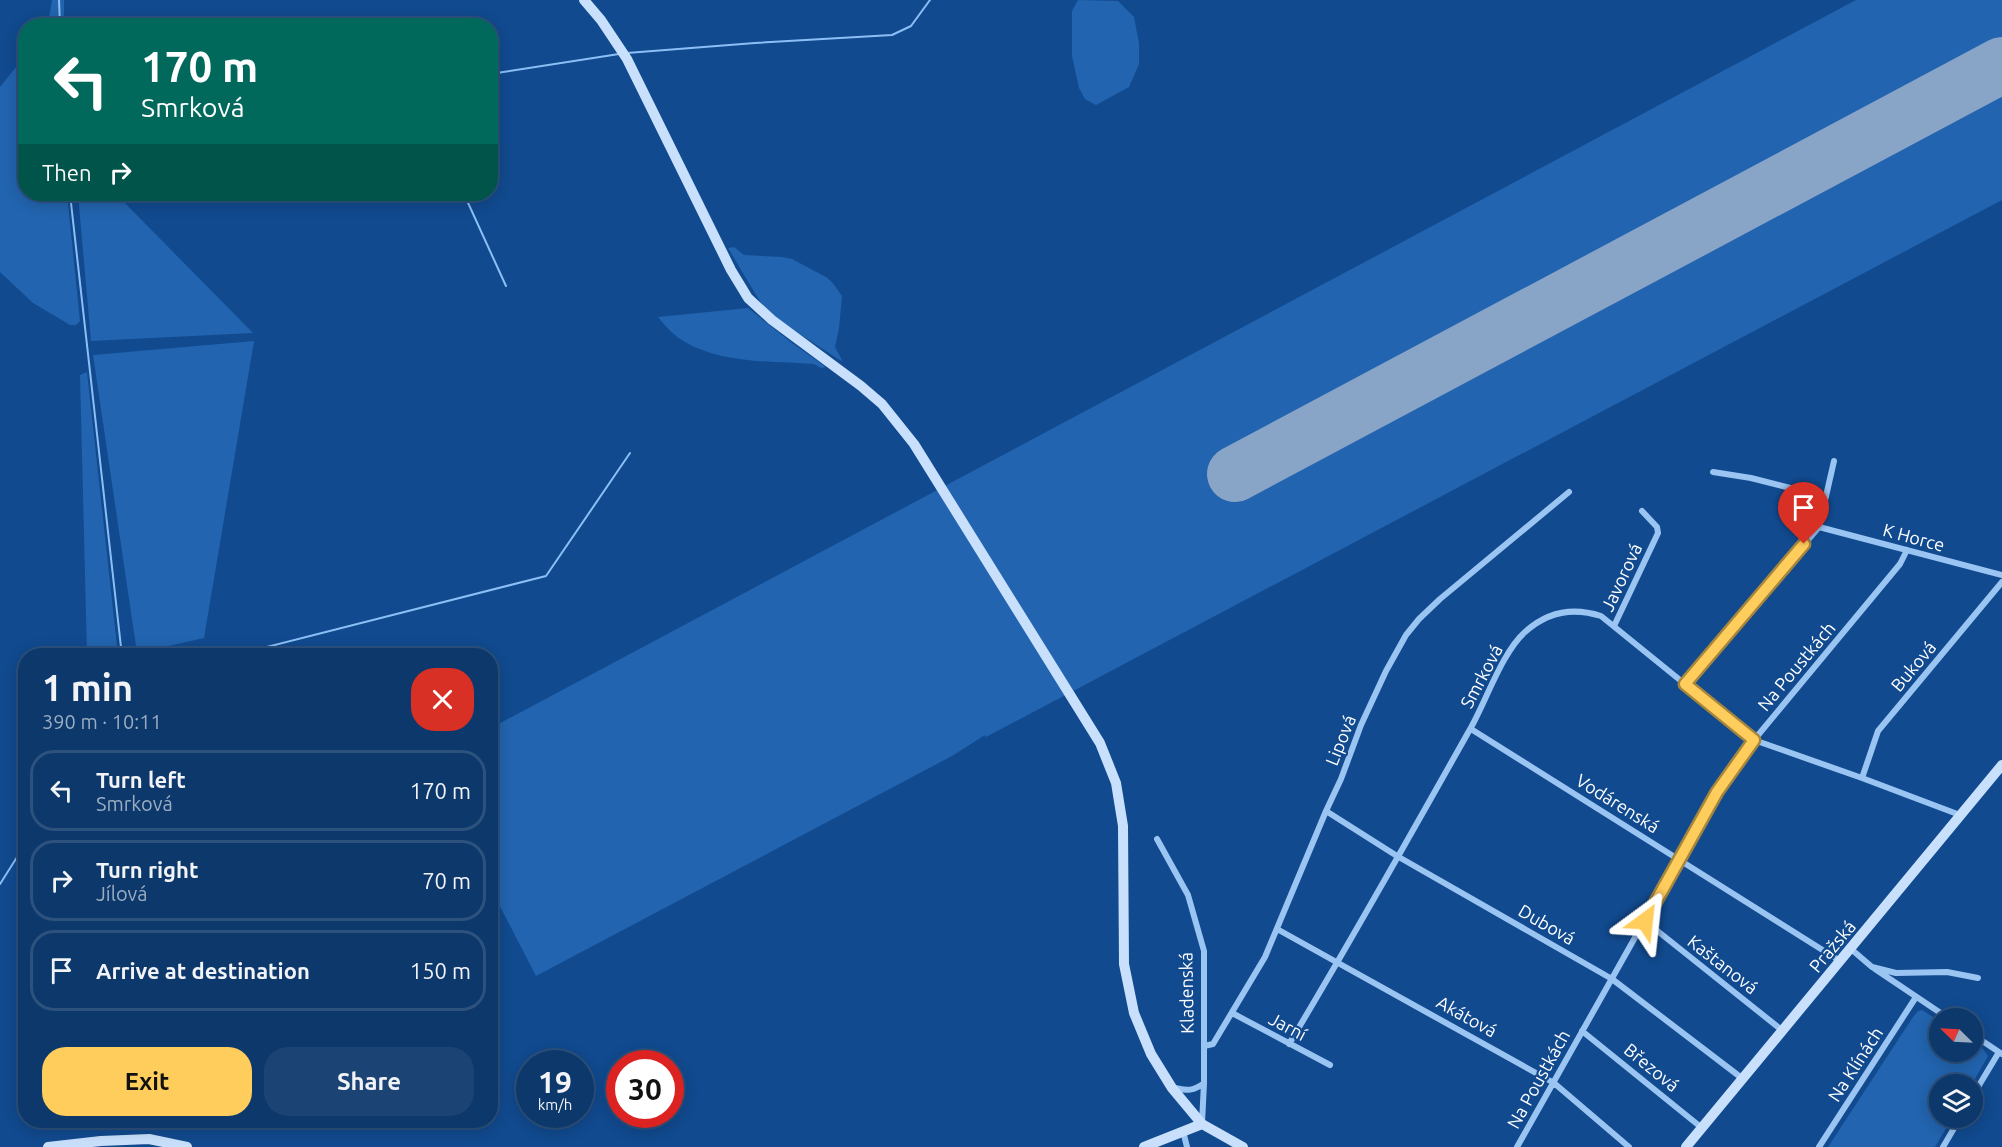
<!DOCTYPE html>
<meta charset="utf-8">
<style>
:root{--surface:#0d386b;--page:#1b4373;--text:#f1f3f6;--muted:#9aacc1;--line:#2d527e;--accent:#ffcd5c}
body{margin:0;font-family:Ubuntu,sans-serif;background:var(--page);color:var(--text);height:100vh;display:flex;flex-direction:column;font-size:22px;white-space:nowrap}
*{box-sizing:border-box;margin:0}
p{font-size:20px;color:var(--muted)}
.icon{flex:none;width:33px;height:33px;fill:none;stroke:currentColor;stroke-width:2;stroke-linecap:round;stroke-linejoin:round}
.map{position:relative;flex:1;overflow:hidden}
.side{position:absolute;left:18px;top:648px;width:480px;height:480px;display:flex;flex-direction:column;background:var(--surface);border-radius:24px;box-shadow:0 3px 15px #0003,0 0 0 2px var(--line)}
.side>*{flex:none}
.hud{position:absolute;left:18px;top:18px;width:480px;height:183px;border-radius:24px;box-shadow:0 3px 15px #0003,0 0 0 2px var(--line);background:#00695c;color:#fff;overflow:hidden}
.needle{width:39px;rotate:294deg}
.tools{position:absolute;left:1929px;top:1008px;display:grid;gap:12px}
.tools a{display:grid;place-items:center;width:54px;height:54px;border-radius:50%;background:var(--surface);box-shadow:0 3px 15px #0003,0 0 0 2px var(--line);font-size:30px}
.speed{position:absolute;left:516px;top:1050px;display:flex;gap:12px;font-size:30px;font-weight:700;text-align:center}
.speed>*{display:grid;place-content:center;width:78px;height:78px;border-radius:50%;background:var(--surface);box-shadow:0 3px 15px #0003,0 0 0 2px var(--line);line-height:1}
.speed small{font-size:15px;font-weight:400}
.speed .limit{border:9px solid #d22;background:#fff;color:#111}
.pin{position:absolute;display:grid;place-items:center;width:51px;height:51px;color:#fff;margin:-62px -26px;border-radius:50% 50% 50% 0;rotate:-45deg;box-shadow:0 0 6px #0007}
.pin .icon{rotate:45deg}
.me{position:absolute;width:66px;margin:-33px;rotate:30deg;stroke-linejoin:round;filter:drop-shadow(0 0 4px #0008)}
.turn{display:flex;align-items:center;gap:21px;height:126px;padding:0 24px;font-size:27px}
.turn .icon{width:78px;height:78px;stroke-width:2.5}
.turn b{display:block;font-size:42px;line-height:51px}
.then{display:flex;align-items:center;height:57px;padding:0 24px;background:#0003;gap:12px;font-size:22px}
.round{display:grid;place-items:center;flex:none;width:63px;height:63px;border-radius:24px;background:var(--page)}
.headline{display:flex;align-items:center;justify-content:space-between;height:102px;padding:0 24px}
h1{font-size:36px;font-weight:600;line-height:45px}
.primary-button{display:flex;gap:12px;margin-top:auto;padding:12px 24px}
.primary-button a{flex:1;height:69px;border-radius:24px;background:var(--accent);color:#111;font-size:24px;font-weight:600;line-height:69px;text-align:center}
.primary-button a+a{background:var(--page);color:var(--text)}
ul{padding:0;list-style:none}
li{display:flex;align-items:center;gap:18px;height:81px;margin:0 12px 9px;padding:0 12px;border:3px solid var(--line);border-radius:24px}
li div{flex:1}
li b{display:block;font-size:22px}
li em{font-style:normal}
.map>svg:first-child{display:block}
</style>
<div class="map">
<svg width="2002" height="1147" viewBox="0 0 2002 1147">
<rect width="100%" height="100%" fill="#114a8f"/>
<path fill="#2264af" d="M52,0H64V25H45L49,18Z
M1078,0L1118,1L1134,17L1139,43V64L1129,87L1096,105L1085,99L1079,88L1072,56V11Z
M1856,0H2002V200L986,737L985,735L952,756L536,976L491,889V728Z
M25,56L26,194H67L80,321L76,325H70L33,303L0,272V87Z
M78,194H116L253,333L91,341Z
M734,247L744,255L782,257L792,259L826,277L832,282L842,296L839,328L835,347L843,362L784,324L764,308L728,248Z
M748,308L792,343L826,367L821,368L814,364C772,361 723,364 685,342C674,336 666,327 658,317Z
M254,341L204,638L137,653L93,355Z
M87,372L118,655H87L80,375Z
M1922,1010L1939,1021L1940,1052H1972L1973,1042L1983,1049L1988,1056L1972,1084H1940V1118H1952L1935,1147H1828L1913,1017L1918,1011Z"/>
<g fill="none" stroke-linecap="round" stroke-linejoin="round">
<path stroke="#8cbff6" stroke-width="2" d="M59,0L60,26
M627,53L755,43L892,35L911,26L930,0
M490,74L619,54
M70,194L122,656
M464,194L506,286
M231,656L546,576L630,453
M0,884L26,843"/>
<path stroke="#88a4c7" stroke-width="56" d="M1235,474L2002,65"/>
<path stroke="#9ac4f2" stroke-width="6" d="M1713,472L1751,478L1826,497
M1819,527L2002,575
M1614,626L1658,533L1657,527L1642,511
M1685,684L1819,527L1834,461
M1471,729L1840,961
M1862,778L1878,731L2002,582
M1326,811L1397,856L1612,979L1743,1079
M1157,839L1188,895L1204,951V1083L1202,1123
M1645,921L1783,1031
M1277,929L1554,1083L1629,1147
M1851,949L1872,967L1896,973L1947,972L1978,978
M1875,969L1948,1018
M1232,1013L1330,1065
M1582,1031L1702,1128
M1972,1034L2002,1054
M1289,1044C1351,941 1410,836 1469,731C1485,704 1502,652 1525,632C1547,612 1573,607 1601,616L1754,740L1862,778L1960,815
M1204,1046L1213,1044L1265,957L1326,811L1341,779L1361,725L1386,671L1406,635L1419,619L1440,599L1569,492
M1175,1088C1187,1091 1194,1091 1204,1083
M1972,1097L1999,1052
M1183,1131L1187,1147
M1517,1147L1717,792L1754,740L1900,564L1907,550
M1819,1147L1916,997
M1943,1147L1960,1118"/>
<path stroke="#c9e0fc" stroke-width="10" d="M584,0L601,20L627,59L731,270L748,298L772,320L861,386L882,404L914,444L1100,743L1116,783L1123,826L1124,964L1134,1013L1151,1054L1172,1088L1202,1124L1243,1147
M48,1147L101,1141L149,1139L187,1147
M1144,1147L1202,1124
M1686,1147L2002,765"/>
</g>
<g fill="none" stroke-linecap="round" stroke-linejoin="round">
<defs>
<path id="route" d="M1645,921L1717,792L1754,740L1685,684L1804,544"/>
</defs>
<use href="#route" stroke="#a6853c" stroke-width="15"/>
<use href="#route" stroke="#ffcd5c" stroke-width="10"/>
</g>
<g text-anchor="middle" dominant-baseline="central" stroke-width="4.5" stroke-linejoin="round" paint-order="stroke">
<g font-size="18" fill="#fff" stroke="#114a8f">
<text transform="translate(1914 537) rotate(15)">K Horce</text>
<text transform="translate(1621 577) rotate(-65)">Javorová</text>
<text transform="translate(1796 666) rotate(-50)">Na Poustkách</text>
<text transform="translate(1913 666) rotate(-50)">Buková</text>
<text transform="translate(1481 676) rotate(-62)">Smrková</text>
<text transform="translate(1340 740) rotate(-68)">Lipová</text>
<text transform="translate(1618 803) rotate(32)">Vodárenská</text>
<text transform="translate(1547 924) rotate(30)">Dubová</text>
<text transform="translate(1832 946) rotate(-50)">Pražská</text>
<text transform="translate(1723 964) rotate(38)">Kaštanová</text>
<text transform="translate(1186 993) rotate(-91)">Kladenská</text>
<text transform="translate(1467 1016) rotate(29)">Akátová</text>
<text transform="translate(1288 1026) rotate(28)">Jarní</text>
<text transform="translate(1855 1064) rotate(-57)">Na Klínách</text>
<text transform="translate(1652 1067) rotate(39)">Březová</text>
<text transform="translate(1538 1079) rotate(-61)">Na Poustkách</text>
</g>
</g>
</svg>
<div class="tools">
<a><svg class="needle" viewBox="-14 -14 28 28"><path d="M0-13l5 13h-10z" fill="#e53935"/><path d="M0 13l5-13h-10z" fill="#9aacc1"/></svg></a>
<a><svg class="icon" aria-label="layers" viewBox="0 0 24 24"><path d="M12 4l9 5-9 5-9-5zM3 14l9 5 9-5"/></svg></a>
</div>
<div class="speed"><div>19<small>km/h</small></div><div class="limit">30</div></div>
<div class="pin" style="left:1804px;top:544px;background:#d93025"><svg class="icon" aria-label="arrive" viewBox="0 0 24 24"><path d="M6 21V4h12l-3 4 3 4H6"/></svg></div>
<svg class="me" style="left:1645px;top:921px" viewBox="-20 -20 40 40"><path d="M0-17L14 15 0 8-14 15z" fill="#ffcd5c" stroke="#fff" stroke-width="4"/></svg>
<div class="hud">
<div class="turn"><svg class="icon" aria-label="left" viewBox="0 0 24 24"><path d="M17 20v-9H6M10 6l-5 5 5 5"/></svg><div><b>170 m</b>Smrková</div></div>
<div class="then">Then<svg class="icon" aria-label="right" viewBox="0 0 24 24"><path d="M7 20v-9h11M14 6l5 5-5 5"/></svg></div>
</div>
<section class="side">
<div class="headline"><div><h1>1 min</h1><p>390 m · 10:11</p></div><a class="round" style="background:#d93025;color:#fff"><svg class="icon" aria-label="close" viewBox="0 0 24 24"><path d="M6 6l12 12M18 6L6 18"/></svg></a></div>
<ul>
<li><svg class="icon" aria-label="left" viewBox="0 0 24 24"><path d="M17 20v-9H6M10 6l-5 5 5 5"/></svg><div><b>Turn left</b><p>Smrková</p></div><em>170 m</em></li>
<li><svg class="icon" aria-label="right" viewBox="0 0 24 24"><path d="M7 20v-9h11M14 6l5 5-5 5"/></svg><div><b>Turn right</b><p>Jílová</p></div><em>70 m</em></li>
<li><svg class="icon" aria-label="arrive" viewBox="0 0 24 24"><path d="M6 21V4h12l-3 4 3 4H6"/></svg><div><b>Arrive at destination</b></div><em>150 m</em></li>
</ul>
<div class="primary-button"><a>Exit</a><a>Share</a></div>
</section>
</div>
